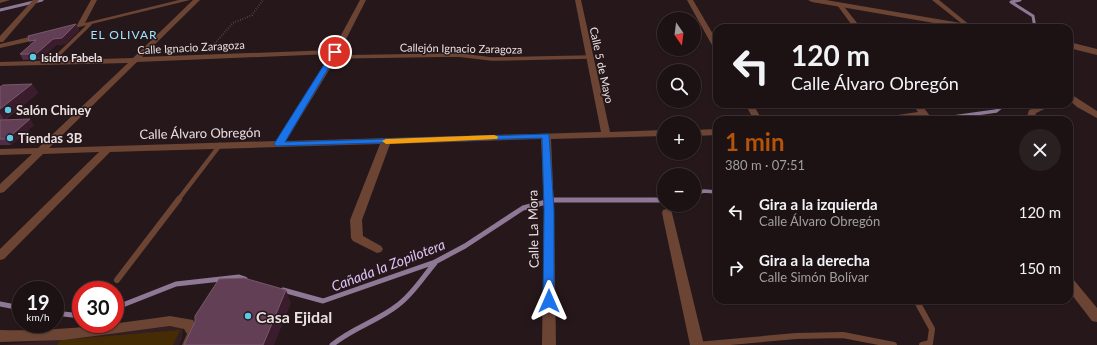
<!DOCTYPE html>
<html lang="es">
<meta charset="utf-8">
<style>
:root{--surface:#1c1214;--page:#292022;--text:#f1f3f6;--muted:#a09ea0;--line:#3a3234;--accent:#b45309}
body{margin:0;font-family:Lato,sans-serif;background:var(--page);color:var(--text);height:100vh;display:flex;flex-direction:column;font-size:15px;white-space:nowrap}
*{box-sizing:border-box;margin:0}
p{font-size:13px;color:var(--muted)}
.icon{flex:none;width:22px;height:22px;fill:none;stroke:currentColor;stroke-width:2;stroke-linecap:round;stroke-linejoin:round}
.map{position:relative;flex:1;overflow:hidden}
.drawer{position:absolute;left:713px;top:116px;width:360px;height:188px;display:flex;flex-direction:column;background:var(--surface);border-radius:12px;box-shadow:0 1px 3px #0004,0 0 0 1px var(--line)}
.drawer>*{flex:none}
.banner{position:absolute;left:713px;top:24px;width:360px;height:84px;border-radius:12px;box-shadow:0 1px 3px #0004,0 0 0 1px var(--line);background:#1c1214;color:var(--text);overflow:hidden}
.needle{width:26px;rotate:166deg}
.fabs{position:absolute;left:657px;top:12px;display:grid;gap:8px}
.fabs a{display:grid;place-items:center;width:44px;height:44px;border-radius:50%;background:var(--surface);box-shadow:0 1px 3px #0004,0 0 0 1px var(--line);font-size:20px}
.speed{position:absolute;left:12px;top:281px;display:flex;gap:8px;font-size:20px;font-weight:700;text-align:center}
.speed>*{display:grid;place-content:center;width:52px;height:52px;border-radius:50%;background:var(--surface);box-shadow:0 1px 3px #0004,0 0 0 1px var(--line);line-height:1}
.speed small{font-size:10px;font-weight:400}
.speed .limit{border:6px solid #d22;background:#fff;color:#111}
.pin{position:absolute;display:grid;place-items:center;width:34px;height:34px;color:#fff;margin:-17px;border:2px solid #fff;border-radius:50%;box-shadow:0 1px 4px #0007}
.me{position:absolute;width:44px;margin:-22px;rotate:0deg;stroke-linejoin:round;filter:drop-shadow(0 0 3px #0008)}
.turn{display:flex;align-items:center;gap:14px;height:84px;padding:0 12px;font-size:18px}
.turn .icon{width:52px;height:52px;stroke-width:2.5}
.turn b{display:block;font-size:28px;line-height:34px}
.round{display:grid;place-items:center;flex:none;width:42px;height:42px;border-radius:21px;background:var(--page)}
.overview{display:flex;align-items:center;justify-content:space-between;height:68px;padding:0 12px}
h1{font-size:24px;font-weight:700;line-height:30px;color:var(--accent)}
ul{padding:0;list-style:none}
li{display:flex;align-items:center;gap:12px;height:56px;padding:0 12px}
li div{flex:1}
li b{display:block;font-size:15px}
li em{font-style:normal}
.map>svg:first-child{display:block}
</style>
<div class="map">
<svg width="1097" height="345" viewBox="0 0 1097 345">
<rect width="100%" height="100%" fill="#26181a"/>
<path fill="#331f21" d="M175,326L183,328L182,339L179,345H4Z"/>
<path fill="#452c04" d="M180,330L173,345H57L61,340Z"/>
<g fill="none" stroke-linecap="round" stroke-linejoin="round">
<path stroke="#8e7896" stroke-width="3" d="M1020,0L1011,2L1033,16L1035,28
M0,10L42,0"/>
<path stroke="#8e7896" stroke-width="3.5" d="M932,120L996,111L1005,104
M694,194L704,191L717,192
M554,200H664"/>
<path stroke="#8e7896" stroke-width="5" d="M283,290L323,301L435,262L465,246L523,208L554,200H664
M0,304L21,308
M115,308L176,284L239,277L245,279
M55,313L81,316
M332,345C352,328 378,321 398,305C413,294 423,277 435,263"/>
<path stroke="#6d6162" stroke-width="2" stroke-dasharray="0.5 2" stroke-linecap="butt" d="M210,49L233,23L252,15L263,0"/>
<path stroke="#6b4434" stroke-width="3.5" d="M333,57L458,55L492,59L589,57
M50,63L90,24"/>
<path stroke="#6b4434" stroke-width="4.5" d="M178,200L220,145"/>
<path stroke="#6b4434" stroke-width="6" d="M117,280L179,199
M916,300L932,329L930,343L922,345
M697,345L796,336L843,335L894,345"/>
<path fill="#6b4434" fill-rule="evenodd" d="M0,0H10L0,3Z
M33,0H39L3,42H0V36Z
M91,0H97L85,23L179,0H190L63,31V29L77,25Z
M193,0H200L142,57L333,50L360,0H366L337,57L286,141L601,132L575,0H581L610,132L664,130V136L551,139L554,210L556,345H542L544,210L541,139L390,144L362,220L363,236L381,246L383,249L381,252L377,253L353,241L351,238L350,220L380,144L110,152L4,259L0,260V249L99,152L43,154L4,192L0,193V184L32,154L0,155V149L38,148L128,63L0,66V62L133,58ZM331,54L276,141L49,148L137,62Z
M687,0H693L717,41V49L713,47Z
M932,0H939L971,26L966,27Z
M838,4H842L861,28H854L837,5Z
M42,34L46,36L45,38L0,48V44Z
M1069,93L1097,111V118L1077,107L1069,100Z
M745,104H753L762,120H754Z
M912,104H921L933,120H924L922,117L902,120H880L884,117L918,112Z
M1043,104H1051V106L1036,113L1034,120H1026L1029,110Z
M717,129V135L694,136V130Z
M667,209L671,210L672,213L704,345H690L662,213L663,210Z
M1069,277L1073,279L1097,308V322L1092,321L1069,291Z
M170,316L193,320L201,334L196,345H182L187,334L184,329L170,326L64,340L0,342V330C58,332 113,324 170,316Z"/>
<path fill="#6b4434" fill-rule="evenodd" d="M808,0H826L978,26L982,28H963L812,2Z
M1069,42L1097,49V55L1069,48Z"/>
</g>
<path fill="#522c45" d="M76,24L79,30L65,44L56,45L40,59L23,60L20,54L31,45L29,41Z
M32,84L38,93L5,120L34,125L11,145H0V120H1H0V87Z"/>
<path fill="#3a1c2d" d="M76,24L79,30L65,44L56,45L40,59L36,54L53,39Z
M36,40L32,46L29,41Z
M32,84L38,93L4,120L0,113V109Z
M30,119L34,125L11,145L7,139Z
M286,290L291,303L274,345H263Z"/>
<path fill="#633f56" stroke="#78586b" d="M76,24L62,38L53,39L36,54H20L36,40L29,41L28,36Z
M32,84L0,109V87L3,85Z
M30,119L7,139H0V120H1Z
M244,278L286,290L263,345H184L195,322V316L219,279Z"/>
<path fill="#1a73e8" stroke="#114b97" d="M335,50L338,52L285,142L549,134L554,210V301L553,304L549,306L545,304L543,301L544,210L542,138L276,146L274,144L332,52Z"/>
<path fill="#f59e0b" d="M494,135L497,136L498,137L497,139L386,144L382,141L386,139Z"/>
<g fill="#5cc7e7" stroke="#26181a" stroke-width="1.5">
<circle cx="33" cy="57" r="4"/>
<circle cx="8" cy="110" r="4"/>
<circle cx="10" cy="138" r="4"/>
<circle cx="248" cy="316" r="4"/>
</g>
<g text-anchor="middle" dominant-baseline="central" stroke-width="3" stroke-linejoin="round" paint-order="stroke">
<g font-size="11" fill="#eae0e1" stroke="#26181a">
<text transform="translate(191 47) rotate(-3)">Calle Ignacio Zaragoza</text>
<text transform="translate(461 48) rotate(1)">Callejón Ignacio Zaragoza</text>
<text transform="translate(602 65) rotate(78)">Calle 5 de Mayo</text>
</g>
<g font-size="11" font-weight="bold" fill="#eae0e1" stroke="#26181a" text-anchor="start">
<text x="41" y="57">Isidro Fabela</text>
</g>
<g font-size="12" letter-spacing="1" fill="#9ce6fe" stroke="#26181a">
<text x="124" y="34">EL OLIVAR</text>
</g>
<g font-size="13" font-weight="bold" fill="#eae0e1" stroke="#26181a" text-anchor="start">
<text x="16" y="110">Salón Chiney</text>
<text x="18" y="138">Tiendas 3B</text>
</g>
<g font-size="13" fill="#eae0e1" stroke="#26181a">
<text transform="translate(200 133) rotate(-1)">Calle Álvaro Obregón</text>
<text transform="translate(533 229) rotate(-91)">Calle La Mora</text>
</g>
<g font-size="14" font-style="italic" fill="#e1c0f7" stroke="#26181a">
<text transform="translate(388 265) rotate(-21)">Cañada la Zopilotera</text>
</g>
<g font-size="16" font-weight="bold" fill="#eae0e1" stroke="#26181a" text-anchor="start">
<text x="256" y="316">Casa Ejidal</text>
</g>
</g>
</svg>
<div class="fabs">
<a><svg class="needle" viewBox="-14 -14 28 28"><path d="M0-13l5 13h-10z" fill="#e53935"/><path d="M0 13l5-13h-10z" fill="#a09ea0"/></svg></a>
<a><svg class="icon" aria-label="search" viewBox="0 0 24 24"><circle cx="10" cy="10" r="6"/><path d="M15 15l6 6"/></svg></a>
<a>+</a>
<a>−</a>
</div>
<div class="speed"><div>19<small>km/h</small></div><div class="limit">30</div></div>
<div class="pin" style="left:335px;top:52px;background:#d93025"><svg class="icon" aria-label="arrive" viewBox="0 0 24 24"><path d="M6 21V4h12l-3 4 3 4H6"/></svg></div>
<svg class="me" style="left:549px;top:301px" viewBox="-20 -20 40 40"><path d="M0-17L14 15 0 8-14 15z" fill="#1a73e8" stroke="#fff" stroke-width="4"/></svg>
<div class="banner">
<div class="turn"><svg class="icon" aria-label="left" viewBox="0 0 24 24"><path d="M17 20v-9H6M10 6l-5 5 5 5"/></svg><div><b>120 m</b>Calle Álvaro Obregón</div></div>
</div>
<section class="drawer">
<div class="overview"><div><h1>1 min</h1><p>380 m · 07:51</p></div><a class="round"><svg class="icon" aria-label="close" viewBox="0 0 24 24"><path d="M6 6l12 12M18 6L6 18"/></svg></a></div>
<ul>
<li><svg class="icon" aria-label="left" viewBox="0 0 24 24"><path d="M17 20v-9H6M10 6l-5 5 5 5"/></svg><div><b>Gira a la izquierda</b><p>Calle Álvaro Obregón</p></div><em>120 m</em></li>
<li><svg class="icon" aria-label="right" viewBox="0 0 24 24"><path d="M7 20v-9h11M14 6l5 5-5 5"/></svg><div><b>Gira a la derecha</b><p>Calle Simón Bolívar</p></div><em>150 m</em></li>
</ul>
</section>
</div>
